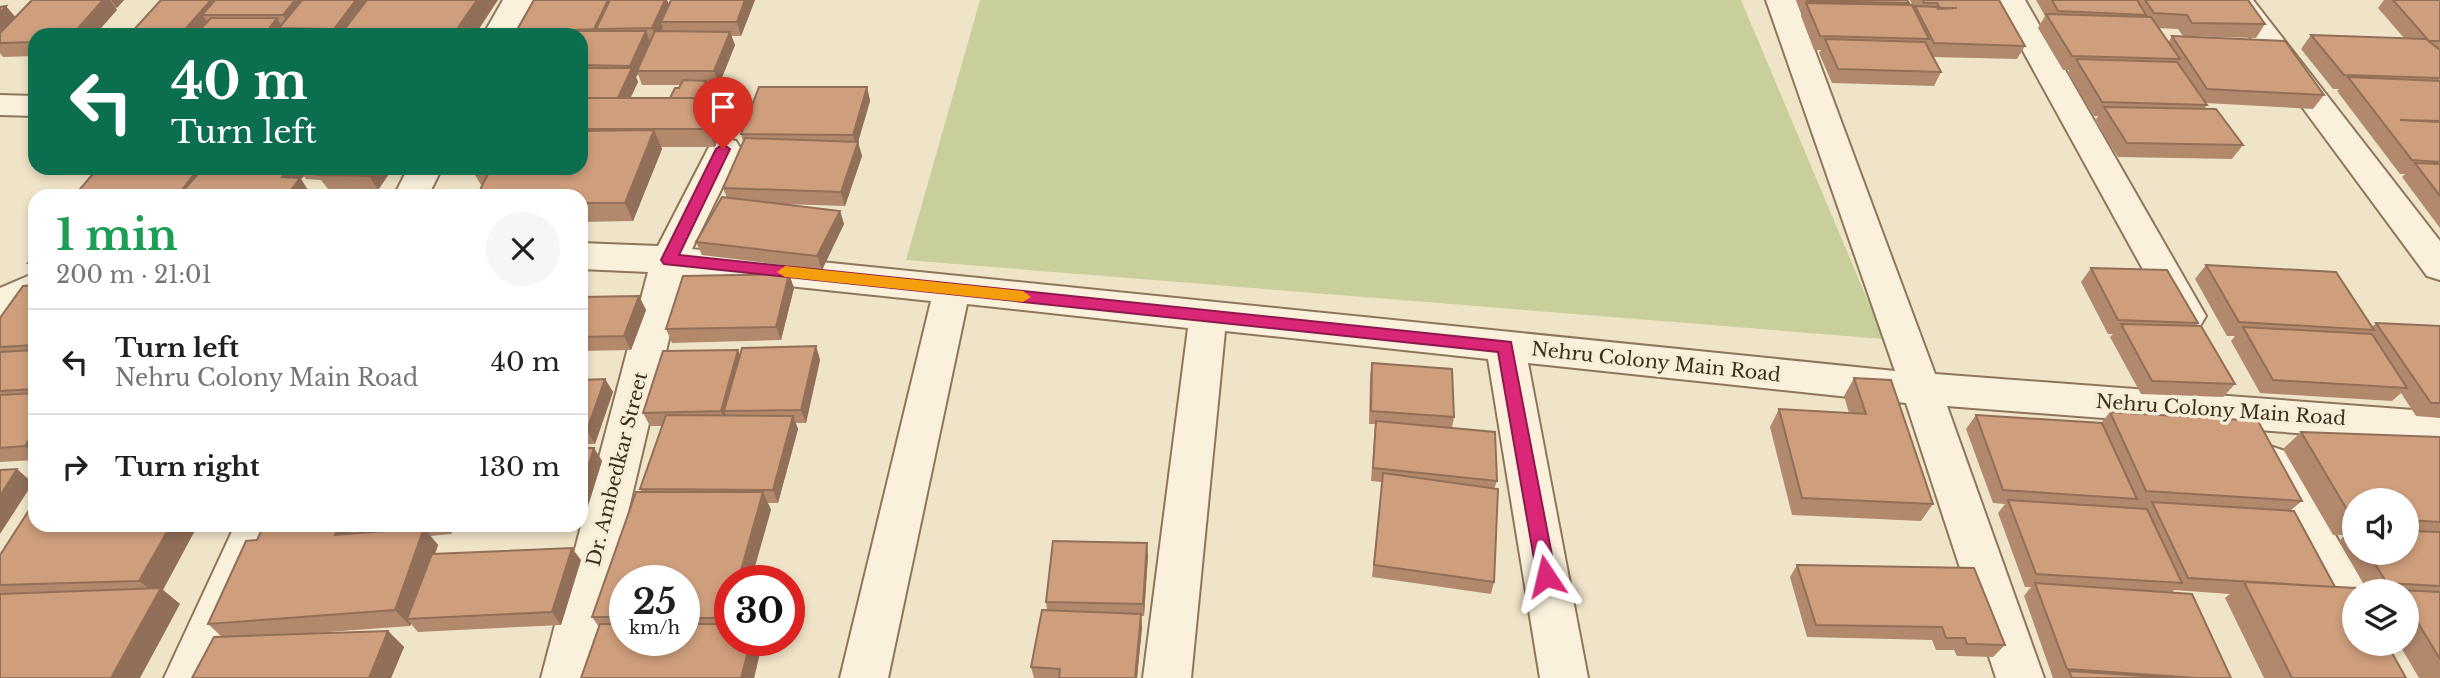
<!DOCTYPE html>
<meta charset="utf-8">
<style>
:root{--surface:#fff;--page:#f6f6f6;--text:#202124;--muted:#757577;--line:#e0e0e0}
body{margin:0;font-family:"Libre Baskerville",serif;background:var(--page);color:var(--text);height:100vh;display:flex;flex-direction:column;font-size:26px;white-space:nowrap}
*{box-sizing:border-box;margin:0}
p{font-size:23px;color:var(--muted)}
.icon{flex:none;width:38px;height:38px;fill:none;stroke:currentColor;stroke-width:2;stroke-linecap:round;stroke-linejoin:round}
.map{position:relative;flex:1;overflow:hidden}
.side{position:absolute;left:28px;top:189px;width:560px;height:343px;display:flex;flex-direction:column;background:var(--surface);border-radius:21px;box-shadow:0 4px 10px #0003}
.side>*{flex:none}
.hud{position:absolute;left:28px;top:28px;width:560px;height:147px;border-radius:21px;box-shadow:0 4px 10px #0003;background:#0b6e4f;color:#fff;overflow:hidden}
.fabs{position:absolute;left:2342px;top:488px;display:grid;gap:14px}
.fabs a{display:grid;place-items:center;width:77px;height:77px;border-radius:50%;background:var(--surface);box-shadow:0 4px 10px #0003;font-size:35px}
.speed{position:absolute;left:609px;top:565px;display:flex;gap:14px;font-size:35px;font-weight:700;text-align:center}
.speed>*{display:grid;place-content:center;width:91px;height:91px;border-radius:50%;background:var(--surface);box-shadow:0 4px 10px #0003;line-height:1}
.speed small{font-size:18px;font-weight:400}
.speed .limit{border:10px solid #d22;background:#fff;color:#111}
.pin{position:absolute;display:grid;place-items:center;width:60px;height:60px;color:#fff;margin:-72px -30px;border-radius:50% 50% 50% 0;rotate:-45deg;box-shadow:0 0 7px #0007}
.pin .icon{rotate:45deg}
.me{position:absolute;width:77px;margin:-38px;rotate:350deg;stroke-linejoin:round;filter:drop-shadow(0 0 5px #0008)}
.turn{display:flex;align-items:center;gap:24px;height:147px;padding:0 28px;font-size:32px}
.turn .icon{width:91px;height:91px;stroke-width:2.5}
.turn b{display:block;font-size:49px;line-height:60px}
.round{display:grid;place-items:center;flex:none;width:74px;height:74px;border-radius:37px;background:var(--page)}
.summary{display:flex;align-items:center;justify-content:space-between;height:119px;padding:0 28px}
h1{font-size:42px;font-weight:800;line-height:52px;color:#1e9e55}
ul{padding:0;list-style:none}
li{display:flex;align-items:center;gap:21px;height:105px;padding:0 28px;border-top:2px solid var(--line)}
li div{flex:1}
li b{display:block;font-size:26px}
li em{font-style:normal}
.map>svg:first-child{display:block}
</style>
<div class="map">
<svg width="2440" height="678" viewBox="0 0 2440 678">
<rect width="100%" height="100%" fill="#f0e4c8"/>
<path fill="#c9cf9b" d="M980,0H1741L1884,339L906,260Z"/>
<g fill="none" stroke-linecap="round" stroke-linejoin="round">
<defs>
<path id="street" d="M503,0H533L513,35H483Z
M1766,0H1796L1935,374L2440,412V444L1947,406L2044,678H1996L1906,403L1528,363L1588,678H1540L1488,359L1225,331L1191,678H1143L1188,328L967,304L888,678H840L931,301L684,275L589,678H541L648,272L581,269V243L658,246L712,141L724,138L736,141L741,149L692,249L1895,371Z
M1995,0H2025L2206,316L2200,326L2187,330L2174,326Z
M2223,0H2253L2440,241V280L2427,276Z
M0,95L35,96V116L0,115Z
M408,168H442L428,196H394Z
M35,273V303C21,311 16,322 0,327V288Z
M2270,446L2285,451L2369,592H2354V628L2338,622L2249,463L2255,451Z
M235,525H279L212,678H164Z"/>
</defs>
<use href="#street" stroke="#8d765c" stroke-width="4"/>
<use href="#street" fill="#faf1dc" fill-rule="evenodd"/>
</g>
<path fill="#b2896c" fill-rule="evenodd" d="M32,0H124L116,8L117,10L35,35V56L3,57L0,53V43L15,17Z
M161,0L475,35H129Z
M534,0H667L669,4L671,0H755L741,36H731L735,45L719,85H708V87H723L725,94L722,104L726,116L715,147H661L662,149L633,221L581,222V196L481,185L471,168H581V35H520L517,30ZM638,74L642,85H681L670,98H630L638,82L636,77Z
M1796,0H1907L1909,3L1908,5L1914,9L1910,0H1999L2025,46L2017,59L1933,57L1941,72L1934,86L1832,83L1819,53L1821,50H1814L1801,16L1802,14Z
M2036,0H2248L2265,24L2256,38L2183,36L2178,29L2158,28L2168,43L2172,36L2324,95L2313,109L2206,103L2207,105L2204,109L2243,145L2232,159L2118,157L2095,121L2098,116H2094L2068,73L2069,70H2063L2038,28L2045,16Z
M2384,0H2440V228L2402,177L2405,174H2400L2337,91L2339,89H2333L2301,49L2311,35L2404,38L2378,8Z
M867,87L870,101L858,142L862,156L845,206L780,204L840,211L844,224L822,270L702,255L696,242L727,198L723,188L743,141L741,134Z
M98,168H393L378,190L328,189L321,180L306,179L304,176L301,179L309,192L306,196H74Z
M35,254V270L28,263Z
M2206,265L2372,327L2376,323L2440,326V418L2416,416L2401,393L2392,401L2260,393L2231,341L2235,336H2227L2195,279Z
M2091,268L2198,323L2196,326L2235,384L2223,397L2141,394L2110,337L2113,334H2108L2081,282Z
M789,274L794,288L781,340L672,343L666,329Z
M35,285V460L0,462V318Z
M639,296L646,310L631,350L581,351V297Z
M816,346L820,360L806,423H796L798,429L778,503H768L771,510L730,581V640H763L754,678H581L599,627L592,617L642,492L640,489L662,426H650L643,413L740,355ZM625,581H684V640H625Z
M1372,363L1454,417L1452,428L1497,481L1494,489V582L1491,594L1372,577L1382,482L1371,481L1375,424H1369L1370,376Z
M1854,378L1933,504L1921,521L1792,515L1770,427L1779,409L1849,413L1844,396Z
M605,379L613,392L595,444H581V380Z
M2110,412L2302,501L2291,510L2335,587L2406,678H2264L2225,598L2230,594L2174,590L2172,593L2231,678H2053L2024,596L2031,587H2025L1998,513L2005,504L1993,503L1966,429L1976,415L2101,423Z
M2301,432L2440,437V678H2419L2399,644H2406V592H2368L2339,541L2345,535H2333L2283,449ZM2354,500H2406V553H2354Z
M581,448H594L602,461L582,525L542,527L540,525H581Z
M35,501L163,590L180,604L0,678V555Z
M264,525H454L451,534L430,536L438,545L435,554L581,560L561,625L418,632L411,624L410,626L314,633L388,631L404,647L391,678H192L222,637L208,624L257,540Z
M1148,555L1144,616H1141L1142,627L1137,678H1034L1031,667L1047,610L1046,602Z
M1797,565L2005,645L1993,657L1957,656L1954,650H1936L1932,640L1807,637L1790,577Z"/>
<path fill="#916f58" d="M103,0H110L117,10L95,35H72Z
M111,0H124L117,8Z
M211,0H229L202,15L210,25L201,35H180Z
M295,0H314L291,29L283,15Z
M356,0H369L348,35H337L334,29Z
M477,0H498L475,35H453Z
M608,0H620L596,29L601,40L600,43L594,29Z
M665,0H667L671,11L661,22L663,28L657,42L652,28Z
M745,0H755L741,36L737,22Z
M6,6L18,20L0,40V13Z
M277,18L283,28H279L284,35H264Z
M646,31L651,45L637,71L638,74L636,77L638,82L623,114L617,100L631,70L630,66Z
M730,32L735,45L719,85L714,71Z
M723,87L725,94L722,104L726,116L715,147L708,129L715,108Z
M867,87L870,101L858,142L862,156L845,206L841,192L856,148L853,135Z
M654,130L662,149L633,221L625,203Z
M199,168H205L183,191L187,196H177Z
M289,168H298L304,176L301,179L309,192L306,196H289L288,194L282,177Z
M375,168H393L378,190L369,176Z
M840,211L844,224L822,270L817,256Z
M789,274L794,288L781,340L776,327Z
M639,296L646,310L631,350L624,336Z
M816,346L820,360L806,423L801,410Z
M738,350L743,363L724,411L728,419L727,424L721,411Z
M605,379L613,392L595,444L587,430Z
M793,416L798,429L778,503L773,490Z
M35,430V456L25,446Z
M594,448L602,461L582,525L581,524V489Z
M17,469L33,483L0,534V496Z
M763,492L771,510L751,581H738Z
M171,525H198L163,590L180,604L140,678H111L157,595L139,581Z
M339,525H349L346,528L356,538L335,535Z
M443,525H454L451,534Z
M424,528L438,545L412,619H407L411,624L410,626L395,610Z
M1147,543L1148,555L1144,616L1143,604Z
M572,548L581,560L561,625L552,612Z
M1141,614L1142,627L1137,678H1135Z
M388,631L404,647L391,678H369Z
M751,640H763L754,678H741Z"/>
<path fill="#cf9f7d" stroke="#916f58" stroke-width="2" d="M32,0H103L72,35H35V42L0,43V33Z
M161,0H211L180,35H129Z
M215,0H295L283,15H202Z
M302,0H356L334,29L279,28Z
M367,0H477L453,35H340Z
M534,0H608L594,29L551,31H646L630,66L581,65V35H527L530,30H517Z
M610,0H665L652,28L596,29Z
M671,0H745L737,22H661Z
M1807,0H1907L1909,3L1807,1Z
M1923,0H1999L2025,46L1934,43L1915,6L1937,7L1938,9L1957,8H1940L1937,3H1924Z
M2052,0H2137L2146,15L2058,11Z
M2145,0H2248L2265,24L2192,23L2187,15L2154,13Z
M2393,0H2440V41H2429Z
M1806,3L1912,5L1929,39L1820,36Z
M6,6L0,13V7Z
M2046,14L2151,17L2180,59L2072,56Z
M211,18H277L264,35H195Z
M655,31L730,32L714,71H637Z
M2311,35L2426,39L2440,50V78L2344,75Z
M2172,36L2285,41L2324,95L2207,89Z
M1825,39L1925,42L1941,72L1838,69Z
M2076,59L2177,62L2207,105L2102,102Z
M581,68H632L618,98H581Z
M2348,77L2440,81V121L2400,120L2440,122V162L2412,160Z
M683,80L706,81L704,87H723L718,98H670L675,88H679Z
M759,87H867L853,135L741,134Z
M581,98H720L708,129H581Z
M2104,107L2216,109L2243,145L2127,143Z
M654,130L625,203H581V196H477L491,168H581V131Z
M745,138L858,142L841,192L723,188Z
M2415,163L2440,164V196Z
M98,168H199L177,196H74Z
M203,168H289L282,177L300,178L288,194L183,191Z
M323,168H375L369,176L318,175Z
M722,197L840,211L817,256L696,242Z
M35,254V263H28Z
M2206,265L2336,272L2374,330L2239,322Z
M2091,268L2167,270L2198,323L2118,320Z
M789,274L776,327L666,329L683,276Z
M35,285V345L0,347V318L23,286Z
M639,296L624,336L581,337V297Z
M2376,323L2440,326V403H2431Z
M2121,324L2201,326L2235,384L2152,381Z
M2243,327L2372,334L2407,388L2273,380Z
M816,346L801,410L724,411L742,348Z
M35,350V389L0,391V352Z
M738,350L721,411L643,413L663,351Z
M1372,363L1452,369L1454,417L1371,411Z
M1854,378L1891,380L1933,504L1802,498L1779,409L1866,414Z
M605,379L587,430H581V380Z
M35,393V430L25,446L0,448V395Z
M2110,412L2258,421L2302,501L2146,491Z
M666,415L793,416L773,490L640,489Z
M1976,415L2102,423L2137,499L2003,490Z
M1376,421L1495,432L1497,481L1373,468Z
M2301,432L2440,437V522L2406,520V500H2354V518H2352Z
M581,448H594L581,489Z
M17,469L0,496V470Z
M1383,473L1498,489L1494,582L1374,565Z
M636,492H763L738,581H730V611L728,618H684V581H625V617H592Z
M2008,500L2147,509L2182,583L2036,574Z
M35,501V525H171L139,581L0,585V555Z
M2152,502L2294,511L2335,587L2188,578Z
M264,525H339L335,535L424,528L395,610L208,624L246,541L257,540Z
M347,525H390L346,528Z
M2406,531L2440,532V586L2387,583L2368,553H2406Z
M1053,541L1147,543L1143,604L1046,602Z
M572,548L552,612L407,619L432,554Z
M1797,565L1974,568L2005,645L1967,644L1965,638H1946L1942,627L1816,625Z
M2244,582L2356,588L2358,592H2354V644H2387L2406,678H2292Z
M2035,583L2192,594L2231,678H2196L2067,669Z
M161,588L111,678H0V594Z
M2398,590L2440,592V659L2406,603V592H2399Z
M1042,610L1141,614L1135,678H1059L1060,669L1031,667Z
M600,624H625V640H684V624H730V640H751L741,678H581Z
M388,631L369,678H192L214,637Z
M2069,671L2174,678H2072Z"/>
<path fill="#db2777" stroke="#8e194d" stroke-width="2" d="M723,144L730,149L679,255L1511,342L1556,576L1553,582L1546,584L1540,582L1537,576L1498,352L664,264L661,260L716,149Z"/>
<path fill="#f59e0b" d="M785,266L1023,291L1031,297L1023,302L785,277L777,272Z"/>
<g text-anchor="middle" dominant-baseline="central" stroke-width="7" stroke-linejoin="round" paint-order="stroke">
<g font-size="19" fill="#3d2e20" stroke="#f7eed8">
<text transform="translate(1656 362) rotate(6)">Nehru Colony Main Road</text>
<text transform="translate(2221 410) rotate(4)">Nehru Colony Main Road</text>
<text transform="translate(617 469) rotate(-76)">Dr. Ambedkar Street</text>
</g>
</g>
</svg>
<div class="fabs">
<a><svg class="icon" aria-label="sound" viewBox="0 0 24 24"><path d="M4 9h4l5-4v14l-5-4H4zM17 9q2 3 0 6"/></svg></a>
<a><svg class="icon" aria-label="layers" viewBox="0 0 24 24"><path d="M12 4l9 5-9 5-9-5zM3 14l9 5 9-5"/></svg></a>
</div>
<div class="speed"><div>25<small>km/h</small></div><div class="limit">30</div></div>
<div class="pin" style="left:723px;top:149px;background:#d93025"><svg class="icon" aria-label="arrive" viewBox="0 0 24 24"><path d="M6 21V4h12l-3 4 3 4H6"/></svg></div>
<svg class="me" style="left:1546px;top:576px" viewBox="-20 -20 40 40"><path d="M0-17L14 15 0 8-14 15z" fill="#db2777" stroke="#fff" stroke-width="4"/></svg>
<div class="hud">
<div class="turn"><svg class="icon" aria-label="left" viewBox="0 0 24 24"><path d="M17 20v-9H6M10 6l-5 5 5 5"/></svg><div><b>40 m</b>Turn left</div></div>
</div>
<section class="side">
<div class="summary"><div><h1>1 min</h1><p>200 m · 21:01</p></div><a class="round"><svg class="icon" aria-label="close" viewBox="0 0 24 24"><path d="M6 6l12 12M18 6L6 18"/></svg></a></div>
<ul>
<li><svg class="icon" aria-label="left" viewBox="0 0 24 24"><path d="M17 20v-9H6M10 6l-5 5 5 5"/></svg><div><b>Turn left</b><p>Nehru Colony Main Road</p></div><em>40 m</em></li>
<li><svg class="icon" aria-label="right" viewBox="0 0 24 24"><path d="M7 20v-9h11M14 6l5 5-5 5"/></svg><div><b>Turn right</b></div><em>130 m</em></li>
</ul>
</section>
</div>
